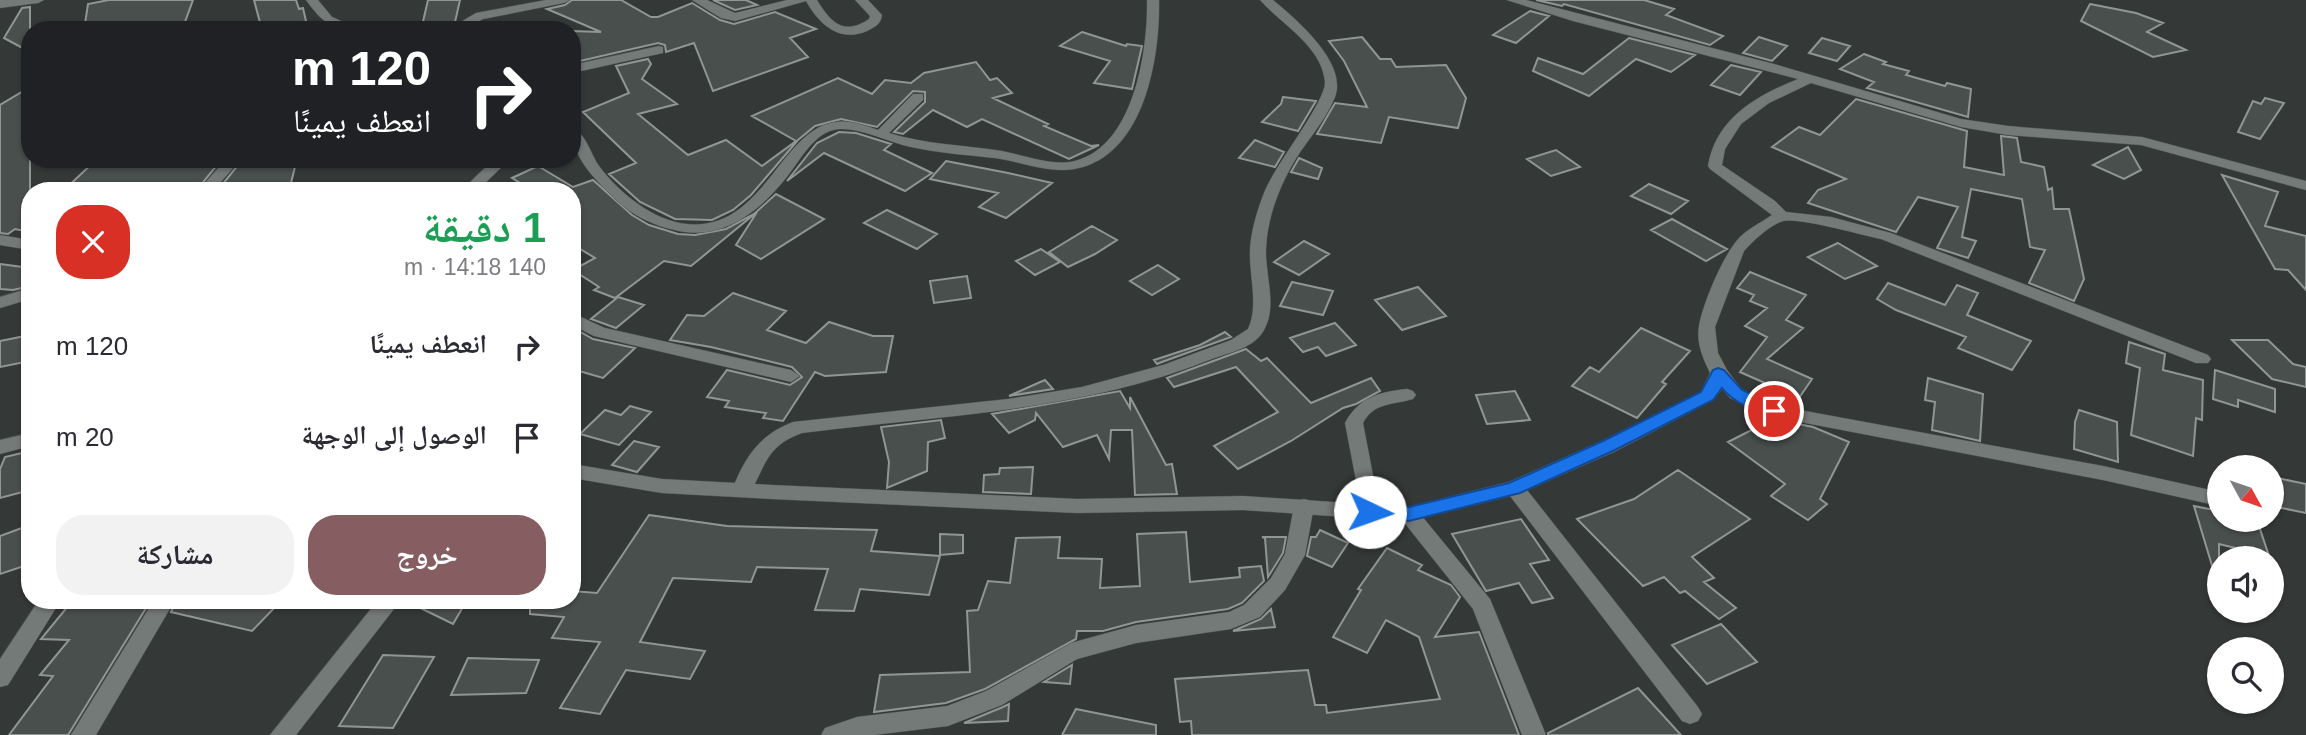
<!DOCTYPE html>
<html lang="ar">
<meta charset="utf-8">
<style>
:root{--surface:#fff;--page:#f2f2f3;--text:#2b2b33;--muted:#7c7c81;--accent:#865d60}
body{margin:0;font-family:Arial,"Noto Naskh Arabic",sans-serif;background:var(--page);color:var(--text);direction:rtl;height:100vh;display:flex;flex-direction:column;font-size:26px;white-space:nowrap}
*{box-sizing:border-box;margin:0}
p{font-size:23px;color:var(--muted)}
.icon{flex:none;width:38px;height:38px;fill:none;stroke:currentColor;stroke-width:2;stroke-linecap:round;stroke-linejoin:round}
.map{position:relative;flex:1;overflow:hidden;direction:ltr}
.panel{position:absolute;left:21px;top:182px;width:560px;height:427px;display:flex;flex-direction:column;background:var(--surface);border-radius:28px;box-shadow:0 2px 5px #0004;direction:rtl}
.panel>*{flex:none}
.banner{position:absolute;left:21px;top:21px;width:560px;height:147px;border-radius:28px;box-shadow:0 2px 5px #0004;direction:rtl;background:#202124;color:#fff;overflow:hidden}
.needle{width:46px;rotate:130deg}
.fabs{position:absolute;left:2207px;top:455px;display:grid;gap:14px}
.fabs a{display:grid;place-items:center;width:77px;height:77px;border-radius:50%;background:var(--surface);box-shadow:0 2px 5px #0004;font-size:35px}
.pin{position:absolute;display:grid;place-items:center;width:60px;height:60px;color:#fff;margin:-30px;border:4px solid #fff;border-radius:50%;box-shadow:0 2px 7px #0007}
.me{position:absolute;width:77px;margin:-38px;rotate:93deg;stroke-linejoin:round;filter:drop-shadow(0 0 5px #0008)}
.turn{display:flex;align-items:center;gap:24px;height:147px;padding:0 35px;font-size:32px}
.turn .icon{width:91px;height:91px;stroke-width:2.5}
.turn b{display:block;font-size:49px;line-height:60px}
.round{display:grid;place-items:center;flex:none;width:74px;height:74px;border-radius:28px;background:var(--page)}
.head{display:flex;align-items:center;justify-content:space-between;height:119px;padding:0 35px}
h1{font-size:42px;font-weight:800;line-height:52px;color:#1e9e55}
.primary-button{display:flex;gap:14px;margin-top:auto;padding:14px 35px}
.primary-button a{flex:1;height:80px;border-radius:28px;background:var(--accent);color:#fff;font-size:28px;font-weight:800;line-height:80px;text-align:center}
.primary-button a+a{background:var(--page);color:var(--text)}
ul{padding:0;list-style:none}
li{display:flex;align-items:center;gap:21px;height:91px;padding:0 35px}
li div{flex:1}
li b{display:block;font-size:26px}
li em{font-style:normal}
.map>svg:first-child{display:block}
</style>
<div class="map">
<svg width="2306" height="735" viewBox="0 0 2306 735">
<rect width="100%" height="100%" fill="#343937"/>
<path fill="#494f4d" stroke="#909694" stroke-width="2" d="M109,0H193L182,30H84L88,4Z
M254,0H296L299,9L303,8L308,30H262Z
M428,0H460L455,22L444,30H421Z
M572,0H621L651,17H658L692,3L720,20L734,24L775,12L816,29L790,38L808,57L713,91L694,43L666,52L665,45L658,43L580,61L572,56V31L601,32L547,9L565,5Z
M713,0H746L757,5L735,10Z
M1536,0H1644L1674,9L1666,15L1723,36L1710,45L1564,4L1562,6Z
M2090,4L2136,13L2163,23L2147,32L2186,50L2153,57L2081,21Z
M30,7V52L4,38L22,8Z
M1530,11L1549,16L1516,43L1493,35Z
M1082,32L1126,46L1127,44L1142,46L1132,89L1094,83L1110,61L1060,46Z
M1362,37L1380,59H1391L1396,67L1446,65L1466,98L1458,128L1389,117L1381,143L1317,134L1335,103L1367,107L1344,61L1329,41Z
M1759,37L1787,46L1772,61L1743,53Z
M1629,38L1695,55L1671,72L1636,59L1589,96L1533,71L1538,58L1583,74Z
M1822,38L1850,46L1837,61L1809,53Z
M1864,54L1886,62L1883,64L1909,71L1906,75L1945,86L1947,83L1971,89L1968,117L1867,88L1874,82L1840,69Z
M648,59L651,64L642,79L677,104L638,114L688,155L726,140L762,166L796,141L752,116L838,78L872,94L885,80L911,83L924,73L976,62L990,80L997,78L1012,93L993,98L1048,124L1044,126L1091,146L1099,145L1069,159L982,119L967,127L933,110L903,134L894,132L925,102V92L913,91L877,127L841,119L815,126L798,140L751,195L733,210L712,220L675,219L640,202L609,174L636,163L583,112L629,93L616,66Z
M1731,65L1761,72L1740,95L1711,85Z
M30,87V232L15,229L8,234L0,233V105Z
M1283,97L1316,101L1298,131L1262,122L1281,104Z
M2265,98L2284,103L2260,139L2238,132L2253,101L2261,104Z
M1856,99L1967,131L1964,167L2004,175L2001,136L2017,138L2021,162L2044,167L2048,190L2052,188L2054,209H2069L2084,279L2074,301L2029,283L2045,250L2030,247L2022,199L1971,189L1962,237L1976,241L1968,258L1937,248L1958,207L1918,197L1896,232L1808,203L1818,190L1846,179L1772,147L1799,127L1820,135Z
M839,132L856,133L891,144L884,150L932,173L905,191L824,153L787,181L817,143Z
M1255,140L1284,152L1275,167L1239,158Z
M2128,147L2141,170L2124,179L2093,165Z
M1556,150L1580,167L1551,176L1527,159Z
M1299,158L1322,168L1318,179L1291,172Z
M97,159H222L196,191H63Z
M243,159H297L289,191H217Z
M946,161L1008,173L1052,183L1006,218L979,207L998,193L930,179Z
M538,166L573,187L593,180L632,215L649,225L678,234L695,235L726,229L754,214L776,194L824,219L761,259L736,245L757,212L691,266L664,261L615,298L594,290L599,287L573,270L595,258L572,244V191H533L512,178Z
M2222,175L2278,192L2265,226L2306,236V290L2288,270L2275,269Z
M1649,184L1688,201L1671,214L1631,196Z
M887,210L937,234L917,249L864,223Z
M1672,219L1727,249L1706,261L1651,230Z
M1092,226L1117,240L1095,254L1068,267L1049,252Z
M1304,241L1329,254L1299,275L1274,262Z
M1838,243L1877,266L1845,279L1808,257Z
M1041,249L1060,262L1035,275L1016,261Z
M0,264L30,268V286L13,290L0,289Z
M1158,265L1179,279L1152,295L1130,281Z
M1750,272L1806,295L1786,320L1803,328L1767,359L1812,379L1799,398L1740,372L1767,337L1745,326L1767,308L1750,301L1754,295L1737,288Z
M967,276L971,298L934,303L930,281Z
M1292,282L1333,291L1323,315L1280,306Z
M1888,283L1945,305L1957,285L1978,293L1967,315L2031,341L2012,370L1958,348L1966,337L1896,310L1877,299Z
M1418,287L1446,316L1402,330L1375,300Z
M733,293L786,311L767,330L806,343L829,322L873,336H893L886,372L825,376L815,372L783,421L763,418L766,413L725,407L729,401L707,397L727,370L790,385L802,377L792,367L711,347L670,340L687,315L704,316Z
M618,297L644,305L616,328L591,319Z
M1335,323L1356,345L1326,356L1318,347L1303,352L1290,338Z
M1641,328L1690,351L1662,382L1666,384L1637,418L1572,386L1590,367L1599,372Z
M577,330L593,339L635,348L603,378L572,369V334Z
M1225,332L1231,337L1162,362L1157,364L1154,360L1200,345Z
M30,335V361L0,367V341Z
M2232,340H2268L2293,364L2306,367V387L2272,379Z
M2129,342L2165,354L2163,370L2203,380L2202,420L2196,418L2193,456L2131,435L2140,368L2126,363Z
M1246,349L1261,361L1267,358L1311,403L1371,378L1380,391L1356,404L1343,408L1291,441L1238,469L1214,446L1278,412L1236,367L1174,387L1167,378Z
M2215,370L2275,389V412L2238,400V407L2213,399Z
M1928,378L1983,394L1980,441L1932,430L1935,402L1925,400Z
M1045,380L1053,389L1009,396L1038,383Z
M1120,391L1130,408V397L1166,465L1172,464L1177,494L1135,495L1132,430H1111L1109,459L1097,435L1063,447L1036,413L1035,420L1009,433L992,414Z
M1515,391L1530,420L1487,424L1476,395Z
M630,406L651,412L619,445L580,434L605,410L621,415Z
M2079,410L2117,422L2118,462L2074,449L2075,422Z
M1773,419L1813,427L1849,442L1820,499L1827,504L1808,520L1771,496L1785,484L1728,442Z
M941,420L945,438L928,442L927,471L887,488L889,462L881,427Z
M634,441L659,447L637,472L612,465Z
M30,451V490L0,498V469L5,457Z
M1033,467L1031,494L983,492L984,475L999,474L1000,468Z
M1678,470L1750,519L1692,557L1714,578L1704,582L1736,608L1719,619L1685,591L1680,593L1664,577L1643,586L1577,519L1634,499Z
M2272,477L2306,484V513L2272,506Z
M2194,506L2219,511V520H2257L2269,556L2219,544V571L2214,572Z
M649,515L727,526L877,530L871,551L940,556L929,595L860,589L854,611L815,610L828,569L757,567L751,582L673,578L640,642L705,651L690,679L626,670L600,714L560,708L600,642L552,638L564,617L530,614V600H572V591L597,593Z
M1521,519L1549,560L1530,564L1553,598L1532,603L1519,583L1486,591L1452,534Z
M30,525V564L0,574V536Z
M1320,530L1348,543L1332,567L1307,556L1311,537H1316Z
M1186,532L1190,582L1240,577L1239,568L1261,566L1264,581L1242,603L1228,609L1136,622L1103,631H1077L1076,639L985,689L946,703L874,712L880,675L970,672L967,611L978,610L988,581L1010,583L1016,538L1060,537L1058,558L1102,559L1100,588L1140,586L1137,534Z
M940,534L963,535V553L940,555Z
M1262,537H1286L1283,553L1268,577L1265,538Z
M1387,548L1422,565L1418,570L1451,585L1460,597L1435,637L1479,632L1519,735H1192L1191,721L1180,722L1175,679L1308,670L1315,705H1326L1327,713L1440,699L1419,637L1386,620L1367,653L1333,637L1361,590L1358,589Z
M73,600H151L68,735H9L53,676L40,675L69,640L41,639Z
M177,600H282L252,631L171,612Z
M404,600H467L453,624Z
M1271,609L1275,627L1233,631L1261,619Z
M1721,624L1757,662L1707,684L1672,645Z
M383,655L434,657L393,728L339,726Z
M468,658L539,660L526,693L451,695Z
M1072,665L1070,684L1044,682Z
M1638,688L1681,735H1548V733Z
M1009,704L1008,721L964,723L1003,707Z
M1076,709L1156,725V735H1062Z"/>
<g fill="none" stroke-linecap="round" stroke-linejoin="round">
<defs>
<path id="street" d="M0,0H44L38,3L0,8Z
M546,0H570L564,3L483,19L463,30H447L476,13Z
M692,0H707L735,13L787,0H817C831,23 844,36 869,19L870,16L855,0H868L882,15C881,24 875,27 867,31C839,43 819,24 806,1L735,21L721,18Z
M1147,0H1159C1160,55 1146,148 1083,167C1054,176 1023,162 995,158C967,155 938,153 911,147C888,142 862,128 839,129C814,131 800,161 786,178C760,211 723,240 679,231C652,226 629,214 610,194C591,175 572,156 572,128C586,133 591,155 599,166C619,193 654,221 687,224C763,232 781,128 836,122C850,120 864,125 878,130L913,94H923V100L889,133C924,144 960,145 995,150C1020,153 1049,167 1075,161C1134,146 1148,51 1147,0Z
M1260,0H1273C1296,19 1348,63 1335,97C1325,123 1303,144 1290,169C1277,193 1267,221 1266,249C1265,274 1277,305 1265,328C1256,348 1230,352 1212,359C1080,412 941,415 802,433C766,446 766,465 749,495H735L732,490C745,457 759,435 793,422L1008,399L1082,387L1163,365L1231,340L1248,329C1259,305 1249,276 1250,250C1251,231 1257,211 1264,193C1274,166 1326,102 1325,82C1322,46 1281,24 1260,0Z
M1507,0H1526L1774,64L1961,119L2008,126L2142,137L2306,181V190L2141,145L2008,135L1961,127L1811,83L1769,103L1741,124L1725,149L1722,165L1775,201L1786,212L1831,217L1891,233L2208,355L2211,359L2208,363H2196L1881,239C1862,235 1799,217 1783,221C1770,225 1753,241 1744,251L1715,327L1718,353L1727,370L1742,390L1778,406L2103,466L2219,492V506L2103,480L1774,417L1730,398L1722,389L1713,400L1616,451L1527,490L1698,707L1702,714L1698,721L1690,724L1682,721L1510,496L1409,521L1402,519L1399,514L1402,509L1409,507L1509,482L1602,441L1701,392L1710,373C1703,358 1696,343 1699,326C1703,303 1724,253 1740,237C1749,228 1762,222 1772,215L1710,169L1708,166C1716,118 1756,96 1798,79L1573,21Z
M659,46L663,47V53L572,73V65Z
M226,159H241L213,191H198Z
M0,235L30,240V250L0,245Z
M30,288V299L0,308V297Z
M572,313L605,328L791,370L800,376L791,382L594,336L572,325Z
M1407,389L1413,391L1416,395L1413,399C1393,405 1374,402 1363,423L1380,512L1377,517L1370,519L1363,517L1345,423C1359,397 1379,392 1407,389Z
M30,433V446L0,454V440Z
M1304,499L1311,501L1314,506L1305,555L1285,590L1260,617L1231,629L1136,643L1077,659L1002,705L948,726L874,735H821L825,728L857,717L947,706L986,691L1071,643L1136,625L1229,612L1244,605L1271,578L1285,554L1294,506L1297,501Z
M39,600H61L8,685L0,687V659Z
M154,600H175L96,735H71Z
M378,600H401L296,735H270Z"/>
<path id="secondary" d="M306,0H318L332,17L361,30C331,30 323,23 306,0Z
M494,159H510L477,191H461Z
M572,464L662,479L772,485L1077,499L1243,496L1409,507L1416,509L1490,599L1546,735H1522L1473,609L1403,521L1243,510L1077,513L772,499L662,493L572,478Z"/>
</defs>
<use href="#street" stroke="#505553" stroke-width="1"/>
<use href="#secondary" stroke="#505553" stroke-width="1"/>
<use href="#street" fill="#747a78" fill-rule="evenodd"/>
<use href="#secondary" fill="#747a78" fill-rule="evenodd"/>
</g>
<path fill="#1a73e8" stroke="#114b97" stroke-width="2" d="M1718,368L1724,370L1742,390L1780,407L1782,411L1780,415C1765,420 1731,400 1722,388L1713,400L1615,450L1520,493L1409,521L1364,517L1361,512L1364,507H1409L1509,483L1603,441L1701,392L1713,370Z"/>
</svg>
<div class="fabs">
<a><svg class="needle" viewBox="-14 -14 28 28"><path d="M0-13l5 13h-10z" fill="#e53935"/><path d="M0 13l5-13h-10z" fill="#7c7c81"/></svg></a>
<a><svg class="icon" aria-label="sound" viewBox="0 0 24 24"><path d="M4 9h4l5-4v14l-5-4H4zM17 9q2 3 0 6"/></svg></a>
<a><svg class="icon" aria-label="search" viewBox="0 0 24 24"><circle cx="10" cy="10" r="6"/><path d="M15 15l6 6"/></svg></a>
</div>
<div class="pin" style="left:1774px;top:411px;background:#d93025"><svg class="icon" aria-label="arrive" viewBox="0 0 24 24"><path d="M6 21V4h12l-3 4 3 4H6"/></svg></div>
<svg class="me" style="left:1370px;top:512px" viewBox="-20 -20 40 40"><circle r="19" fill="#fff"/><path d="M0-13L10 11 0 6-10 11z" fill="#1a73e8"/></svg>
<div class="banner">
<div class="turn"><svg class="icon" aria-label="right" viewBox="0 0 24 24"><path d="M7 20v-9h11M14 6l5 5-5 5"/></svg><div><b>120 m</b>انعطف يمينًا</div></div>
</div>
<section class="panel">
<div class="head"><div><h1>1 دقيقة</h1><p>140 m · 14:18</p></div><a class="round" style="background:#d93025;color:#fff"><svg class="icon" aria-label="close" viewBox="0 0 24 24"><path d="M6 6l12 12M18 6L6 18"/></svg></a></div>
<ul>
<li><svg class="icon" aria-label="right" viewBox="0 0 24 24"><path d="M7 20v-9h11M14 6l5 5-5 5"/></svg><div><b>انعطف يمينًا</b></div><em>120 m</em></li>
<li><svg class="icon" aria-label="arrive" viewBox="0 0 24 24"><path d="M6 21V4h12l-3 4 3 4H6"/></svg><div><b>الوصول إلى الوجهة</b></div><em>20 m</em></li>
</ul>
<div class="primary-button"><a>خروج</a><a>مشاركة</a></div>
</section>
</div>
